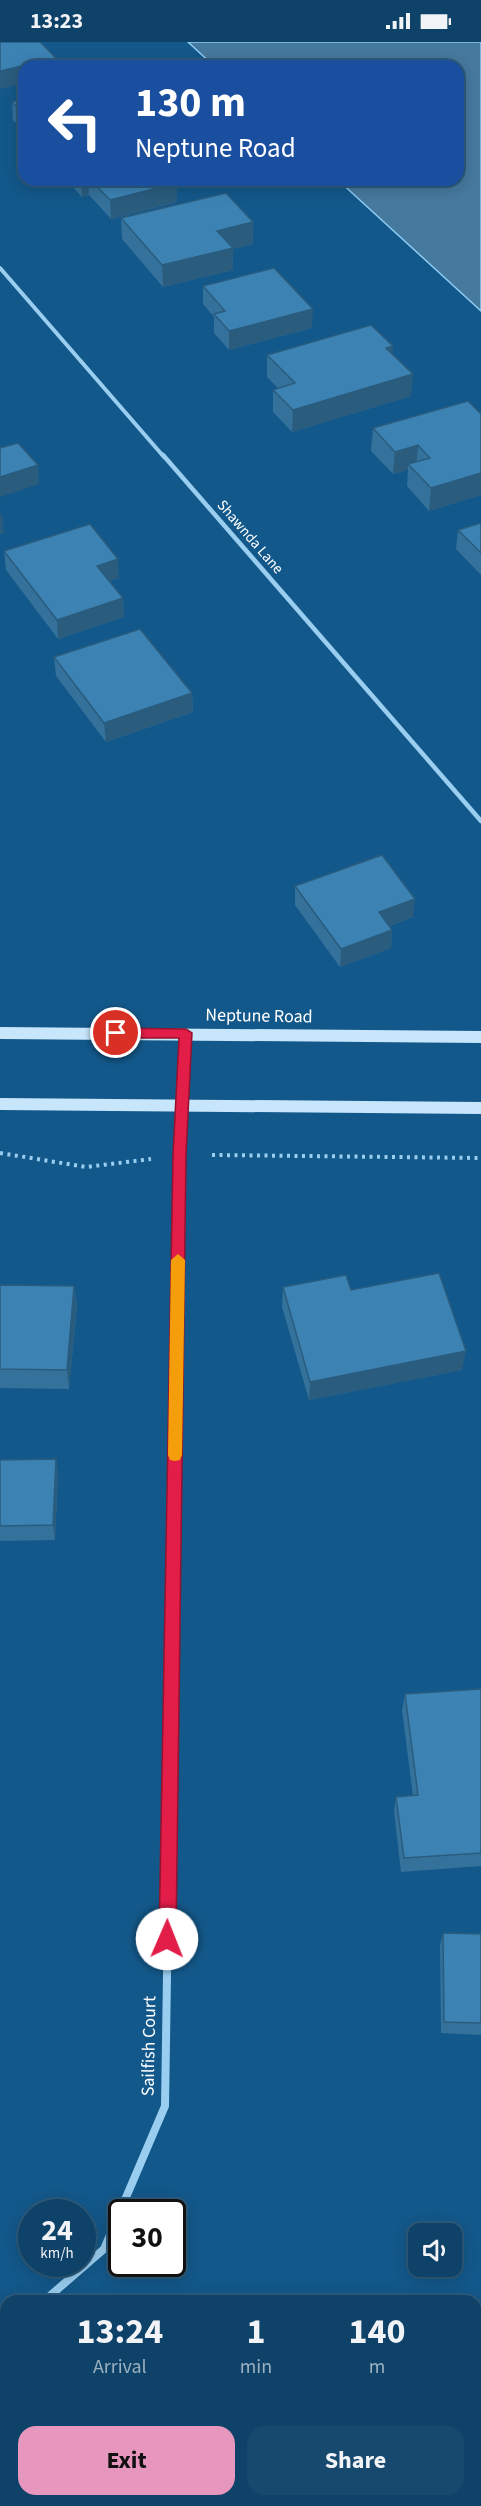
<!DOCTYPE html>
<style>
:root{--surface:#0e4268;--page:#17496e;--text:#f1f3f6;--muted:#9bb0c0;--line:#2e5b7c;--accent:#e797bd}
body{margin:0;font-family:"Source Sans 3",sans-serif;background:var(--page);color:var(--text);height:100vh;display:flex;flex-direction:column;font-size:22px;white-space:nowrap}
*{box-sizing:border-box;margin:0}
p{font-size:20px;color:var(--muted)}
.icon{flex:none;width:33px;height:33px;fill:none;stroke:currentColor;stroke-width:2;stroke-linecap:round;stroke-linejoin:round}
.map{position:relative;flex:1;overflow:hidden}
.sheet{position:absolute;left:0px;top:2253px;width:482px;height:212px;display:flex;flex-direction:column;background:var(--surface);border-radius:18px 18px 0 0;box-shadow:0 3px 15px #0003,0 0 0 2px var(--line)}
.sheet>*{flex:none}
.banner{position:absolute;left:18px;top:18px;width:446px;height:126px;border-radius:18px;box-shadow:0 3px 15px #0003,0 0 0 2px var(--line);background:#1a4fa0;color:#fff;overflow:hidden}
.controls{position:absolute;left:408px;top:2181px;display:grid;gap:12px}
.controls a{display:grid;place-items:center;width:54px;height:54px;border-radius:12px;background:var(--surface);box-shadow:0 3px 15px #0003,0 0 0 2px var(--line);font-size:30px}
.speed{position:absolute;left:18px;top:2157px;display:flex;gap:12px;font-size:30px;font-weight:700;text-align:center}
.speed>*{display:grid;place-content:center;width:78px;height:78px;border-radius:50%;background:var(--surface);box-shadow:0 3px 15px #0003,0 0 0 2px var(--line);line-height:1}
.speed small{font-size:15px;font-weight:400}
.speed .limit{border:3px solid #111;border-radius:9px;background:#fff;color:#111}
.pin{position:absolute;display:grid;place-items:center;width:51px;height:51px;color:#fff;margin:-26px;border:3px solid #fff;border-radius:50%;box-shadow:0 2px 6px #0007}
.me{position:absolute;width:66px;margin:-33px;rotate:1deg;stroke-linejoin:round;filter:drop-shadow(0 0 4px #0008)}
.turn{display:flex;align-items:center;gap:21px;height:126px;padding:0 18px;font-size:27px}
.turn .icon{width:78px;height:78px;stroke-width:2.5}
.turn b{display:block;font-size:42px;line-height:51px}
.eta{display:flex;justify-content:space-evenly;align-items:center;height:102px;text-align:center}
.eta b{font-size:36px;font-weight:700;line-height:42px}
.cta{display:flex;gap:12px;margin-top:auto;padding:12px 18px}
.cta a{flex:1;height:69px;border-radius:18px;background:var(--accent);color:#111;font-size:24px;font-weight:700;line-height:69px;text-align:center}
.cta a+a{background:var(--page);color:var(--text)}
.status{display:flex;justify-content:space-between;align-items:center;height:42px;padding:0 30px;background:var(--surface);direction:ltr}
.status svg{height:16px;fill:currentColor}
.map>svg:first-child{display:block}
</style>
<div class="status"><b>13:23</b><svg viewBox="0 0 49 12"><path d="M0 12V9h3v3zM5 12V6h3v6zM10 12V3h3v9zM15 12V0h3v12zM26 1h20v11H26zM47 4h2v5h-2z"/></svg></div>
<div class="map">
<svg width="481" height="2464" viewBox="0 0 481 2464">
<rect width="100%" height="100%" fill="#13588a"/>
<path fill="#46799e" stroke="#8ccbf3" stroke-width="1.5" d="M188,0H481V269L338,138H458V24H214Z"/>
<g fill="none" stroke-linecap="round" stroke-linejoin="round">
<path stroke="#9acef0" stroke-width="4" stroke-dasharray="3 4.5" stroke-linecap="butt" d="M0,1111L86,1125L151,1117
M212,1113L481,1116"/>
<path stroke="#9acef0" stroke-width="4" d="M0,226L164,415"/>
<path stroke="#9acef0" stroke-width="4.5" d="M163,413L481,779"/>
<path stroke="#9acef0" stroke-width="6" d="M172,1612L180,1113L185,992"/>
<path stroke="#9acef0" stroke-width="8" d="M44,2259L104,2207L165,2064L172,1610
M0,2298L6,2292"/>
<path stroke="#c8e6fb" stroke-width="12" d="M0,991L481,995
M0,1062L481,1066"/>
</g>
<path fill="#34719b" d="M24,57V89L13,78L12,60Z
M68,138H173L177,160L111,177L89,153L82,155L68,140Z
M121,176L253,202L233,207V228L163,245L122,197Z
M203,244L312,286L229,308L214,291V275L203,262Z
M392,312L411,354L292,390L273,370V348L278,346L267,335V313Z
M481,372V453L429,469L407,444L408,428L393,432L371,409L373,386Z
M481,481V533L456,507L458,488Z
M4,509L119,536L109,539L123,556L124,575L58,597L6,528Z
M54,615L192,651L193,670L106,700L56,634Z
M295,844L413,875L390,884L392,888L391,906L340,925L295,863Z
M0,1243L74,1244L77,1264L69,1347L0,1346Z
M283,1245L351,1248L462,1328L309,1358L282,1265Z
M56,1417L58,1432L55,1498L0,1499V1418Z
M481,1647V1824L401,1830L394,1769L396,1755L413,1754L402,1668L405,1652Z
M443,1891L481,1892V1993L441,1991L440,1903Z"/>
<path fill="#2a5c7e" d="M56,16V24H24V41L0,47V29Z
M81,138H88L89,153L82,155Z
M177,141V160L111,177L110,158Z
M253,180V202L233,207V228L163,245L162,223L217,189Z
M313,267L312,286L229,308V289Z
M393,304L391,326L386,306Z
M413,332L411,354L292,390L293,368Z
M418,403L416,426L408,422V428L393,432L395,410Z
M38,423L39,442L0,455V435Z
M481,431V453L429,469L431,446Z
M0,472H2L4,491L0,492Z
M118,517L119,536L98,543L97,524Z
M123,556L124,575L58,597L57,578Z
M192,651L193,670L106,700L104,681Z
M415,857L413,875L378,888L379,870Z
M392,888L391,906L340,925L341,907Z
M74,1244L77,1264L69,1347L67,1328Z
M466,1309L462,1328L309,1358L310,1340Z
M56,1417L58,1432L55,1498L53,1483Z"/>
<path fill="#3c83b4" stroke="#2a5c7e" stroke-width="1.5" d="M0,0H40L56,16L0,29Z
M24,57V73L12,60Z
M91,138H173L177,141L110,158Z
M226,151L253,180L217,189L233,206L162,223L121,176Z
M274,226L313,267L229,289L214,272L225,269L203,244Z
M371,283L393,304L386,306L413,332L293,368L273,348L295,341L267,313Z
M468,359L481,372V431L431,446L408,422L430,416L418,403L395,410L373,386Z
M18,401L38,423L0,435V406Z
M481,481V511L458,488Z
M90,482L118,517L97,524L123,556L57,578L4,509Z
M140,587L192,651L104,681L54,615Z
M382,813L415,857L379,870L392,888L341,907L295,844Z
M439,1231L466,1309L310,1340L283,1245L346,1233L351,1248Z
M0,1243L74,1244L67,1328L0,1327Z
M56,1417L53,1483L0,1484V1418Z
M481,1647V1811L404,1816L396,1755L418,1753L405,1652Z
M443,1891L481,1892V1981L444,1980Z"/>
<path fill="#e11d48" stroke="#92132f" stroke-width="1.5" d="M116,986L186,987L192,991L186,1113L176,1897L173,1903L167,1906L161,1903L159,1897L173,1113L179,996H116L110,991Z"/>
<path fill="#f59e0b" d="M178,1212L185,1218L182,1413L180,1418L175,1419L170,1418L168,1413L171,1218Z"/>
<g text-anchor="middle" dominant-baseline="central" stroke-width="4.5" stroke-linejoin="round" paint-order="stroke">
<g font-size="15" fill="#fff" stroke="#13588a">
<text transform="translate(250 495) rotate(49)">Shawnda Lane</text>
</g>
<g font-size="18" fill="#fff" stroke="#13588a">
<text transform="translate(259 974) rotate(1)">Neptune Road</text>
<text transform="translate(149 2004) rotate(-89)">Sailfish Court</text>
</g>
</g>
</svg>
<div class="controls">
<a><svg class="icon" aria-label="sound" viewBox="0 0 24 24"><path d="M4 9h4l5-4v14l-5-4H4zM17 9q2 3 0 6"/></svg></a>
</div>
<div class="speed"><div>24<small>km/h</small></div><div class="limit">30</div></div>
<div class="pin" style="left:116px;top:991px;background:#d93025"><svg class="icon" aria-label="arrive" viewBox="0 0 24 24"><path d="M6 21V4h12l-3 4 3 4H6"/></svg></div>
<svg class="me" style="left:167px;top:1897px" viewBox="-20 -20 40 40"><circle r="19" fill="#fff"/><path d="M0-13L10 11 0 6-10 11z" fill="#e11d48"/></svg>
<div class="banner">
<div class="turn"><svg class="icon" aria-label="left" viewBox="0 0 24 24"><path d="M17 20v-9H6M10 6l-5 5 5 5"/></svg><div><b>130 m</b>Neptune Road</div></div>
</div>
<section class="sheet">
<div class="eta">
<div><b>13:24</b><p>Arrival</p></div>
<div><b>1</b><p>min</p></div>
<div><b>140</b><p>m</p></div>
</div>
<div class="cta"><a>Exit</a><a>Share</a></div>
</section>
</div>
